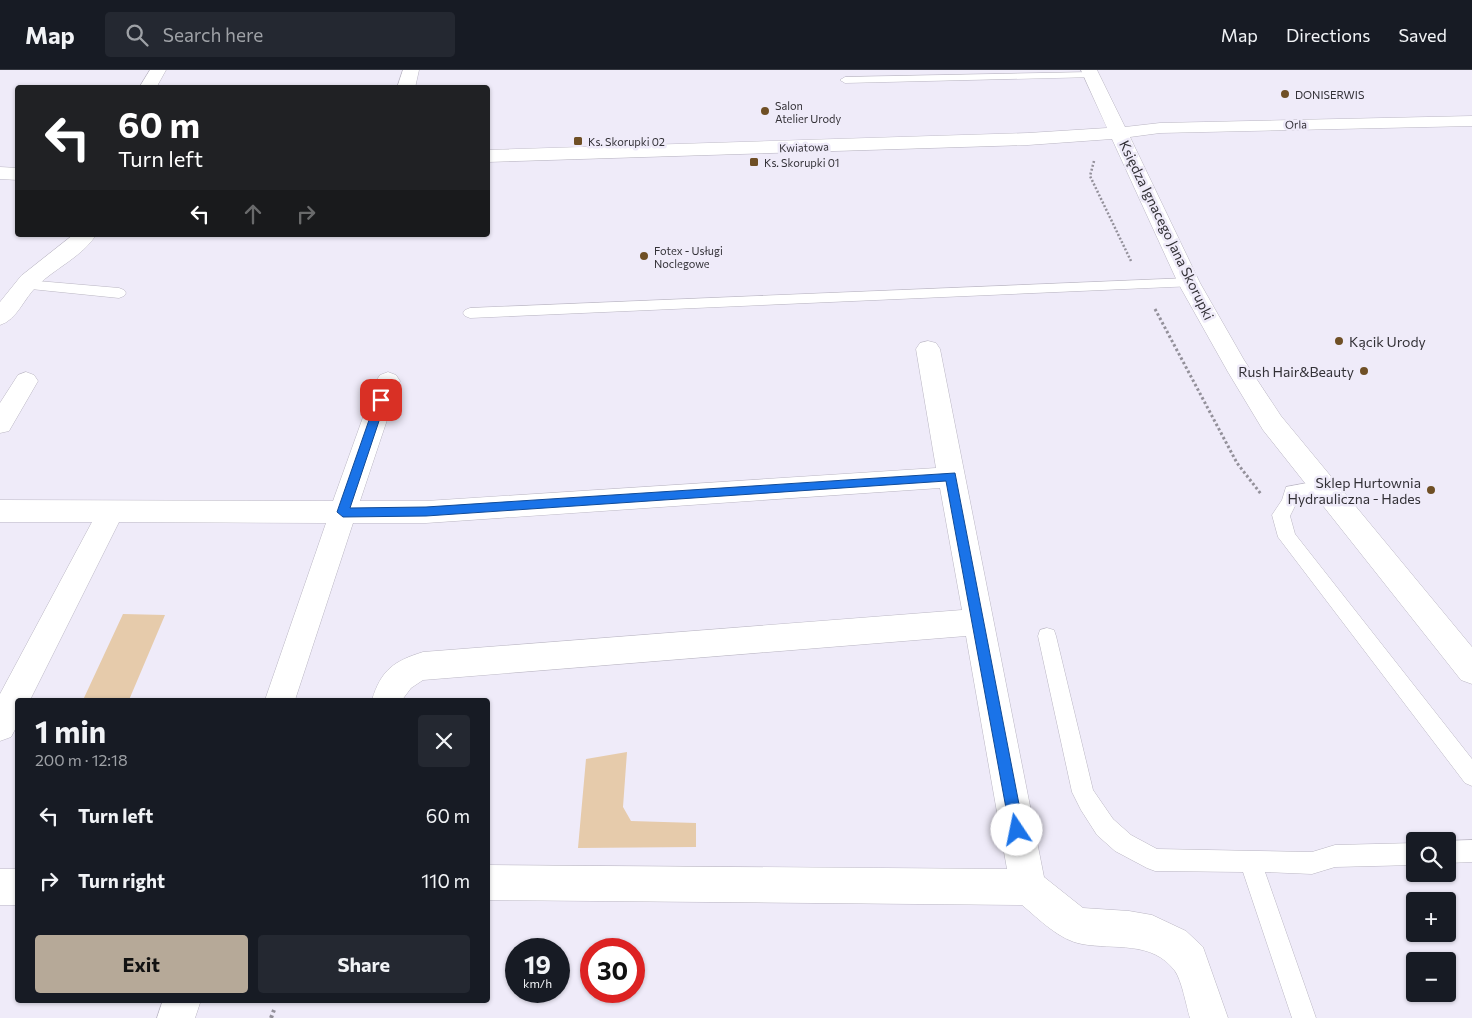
<!DOCTYPE html>
<meta charset="utf-8">
<style>
:root{--surface:#171b24;--page:#242831;--text:#f1f3f6;--muted:#9ea1a6;--line:#363941;--accent:#b6a998}
body{margin:0;font-family:Commissioner,sans-serif;background:var(--page);color:var(--text);height:100vh;display:flex;flex-direction:column;font-size:19px;white-space:nowrap}
*{box-sizing:border-box;margin:0}
p{font-size:16px;color:var(--muted)}
.icon{flex:none;width:28px;height:28px;fill:none;stroke:currentColor;stroke-width:2;stroke-linecap:round;stroke-linejoin:round}
.map{position:relative;flex:1;overflow:hidden}
.panel{position:absolute;left:15px;top:628px;width:475px;height:305px;display:flex;flex-direction:column;background:var(--surface);border-radius:5px;box-shadow:0 1px 4px #0004}
.panel>*{flex:none}
.top-card{position:absolute;left:15px;top:15px;width:475px;height:152px;border-radius:5px;box-shadow:0 1px 4px #0004;background:#202124;color:#fff;overflow:hidden}
.tools{position:absolute;left:1406px;top:762px;display:grid;gap:10px}
.tools a{display:grid;place-items:center;width:50px;height:50px;border-radius:5px;background:var(--surface);box-shadow:0 1px 4px #0004;font-size:25px}
.speed{position:absolute;left:505px;top:868px;display:flex;gap:10px;font-size:25px;font-weight:700;text-align:center}
.speed>*{display:grid;place-content:center;width:65px;height:65px;border-radius:50%;background:var(--surface);box-shadow:0 1px 4px #0004;line-height:1}
.speed small{font-size:12px;font-weight:400}
.speed .limit{border:8px solid #d22;background:#fff;color:#111}
.pin{position:absolute;display:grid;place-items:center;width:42px;height:42px;color:#fff;margin:-21px;border-radius:10px;box-shadow:0 2px 8px #0006}
.me{position:absolute;width:55px;margin:-28px;rotate:349deg;stroke-linejoin:round;filter:drop-shadow(0 0 4px #0008)}
.turn{display:flex;align-items:center;gap:18px;height:105px;padding:0 20px;font-size:22px}
.turn .icon{width:65px;height:65px;stroke-width:2.5}
.turn b{display:block;font-size:35px;line-height:42px}
.lanes{display:flex;align-items:center;height:48px;padding:0 20px;background:#0003;justify-content:center;gap:25px;direction:ltr}
.lanes .off{opacity:.35}
.round{display:grid;place-items:center;flex:none;width:52px;height:52px;border-radius:5px;background:var(--page)}
.overview{display:flex;align-items:center;justify-content:space-between;height:85px;padding:0 20px}
h1{font-size:30px;font-weight:700;line-height:38px}
.button{display:flex;gap:10px;margin-top:auto;padding:10px 20px}
.button a{flex:1;height:58px;border-radius:5px;background:var(--accent);color:#111;font-size:20px;font-weight:700;line-height:58px;text-align:center}
.button a+a{background:var(--page);color:var(--text)}
ul{padding:0;list-style:none}
li{display:flex;align-items:center;gap:15px;height:65px;padding:0 20px}
li div{flex:1}
li b{display:block;font-size:19px}
li em{font-style:normal}
header{display:flex;align-items:center;gap:30px;box-sizing:border-box;height:70px;padding:0 25px;background:var(--surface);border-bottom:1px solid var(--line)}
header strong{font-size:24px}
nav{display:flex;gap:28px;margin-inline-start:auto;font-size:18px}
.search{width:350px;height:45px;background:var(--page);display:flex;align-items:center;gap:12px;box-sizing:border-box;padding:0 18px;border-radius:5px;color:var(--muted);font-size:19px}
.map>svg:first-child{display:block}
</style>
<header>
<strong>Map</strong>
<div class="search"><svg class="icon" aria-label="search" viewBox="0 0 24 24"><circle cx="10" cy="10" r="6"/><path d="M15 15l6 6"/></svg>Search here</div>
<nav><a>Map</a><a>Directions</a><a>Saved</a></nav>
</header>
<div class="map">
<svg width="1472" height="948" viewBox="0 0 1472 948">
<rect width="100%" height="100%" fill="#efebf9"/>
<path fill="#e6cbab" d="M123,544L165,545L129,630H83Z
M627,682L623,737L631,751L696,753V777L578,778L586,689Z"/>
<g fill="none" stroke-linecap="round" stroke-linejoin="round">
<defs>
<path id="lane" d="M1092,2L1096,3L1097,5L1096,7L845,13L840,10L845,7Z
M1189,208L1194,210L1196,213L1194,216L470,248L465,246L463,243L465,240L470,238Z
M26,210L119,218L124,220L126,223L124,226L119,228L21,218L19,215L21,212Z
M1323,410L1329,412L1331,417L1329,422L1299,428L1290,446L1295,464L1472,689V716L1465,713L1278,467L1272,445L1282,430L1286,417Z
M1047,558L1054,560L1056,566L1093,720L1113,749L1131,765L1157,779L1312,782L1335,775L1415,773V795L1335,797L1312,804L1265,802L1316,948H1292L1243,802L1155,801L1147,798L1115,781L1097,765L1081,740L1072,722L1038,566L1040,560Z
M1472,770V792L1448,793V771Z"/>
<path id="street" d="M150,0H166L156,18H139Z
M403,0H419L415,18H397Z
M928,271L936,273L940,279L1044,807L1083,838L1129,841L1152,845L1186,861L1203,877L1228,948H1190C1186,935 1182,911 1175,901C1152,870 1114,880 1082,874C1059,870 1039,849 1022,835L488,830V795L1007,799L966,566L423,610L411,618L402,630H372C381,600 394,591 423,582L962,540L940,418L426,453H353L295,630H265L326,453L119,452L30,630H18V654L11,667L0,671V624L92,452H0V430L333,431L376,311L380,305L388,302L396,305L400,311L360,431H426L936,398L916,279L920,273Z
M26,302L34,305L38,311L9,361L0,363V333L18,305Z
M0,799H18V835H0Z
M163,930H201L195,948H157Z"/>
<path id="secondary" d="M1081,0H1097L1125,57L1160,53L1472,46V56L1160,63L1130,67L1200,213L1244,290L1281,346L1472,577V614L1461,610L1263,360L1228,302L1178,213L1112,69L1028,75L488,92V80L1028,63L1107,58Z
M0,97L18,98V110L0,109Z
M73,165H96C82,187 55,198 37,216C24,228 17,250 0,255V232L21,206Z"/>
</defs>
<use href="#lane" stroke="#bab6c3" stroke-width="1"/>
<use href="#street" stroke="#bab6c3" stroke-width="1"/>
<use href="#secondary" stroke="#bab6c3" stroke-width="1"/>
<path stroke="#93909a" stroke-width="2.5" stroke-dasharray="2 2" stroke-linecap="butt" d="M1094,91L1090,106L1131,191"/>
<path stroke="#93909a" stroke-width="3" stroke-dasharray="2.5 2.5" stroke-linecap="butt" d="M1155,239L1237,393L1261,424"/>
<path stroke="#93909a" stroke-width="4" stroke-dasharray="3 3" stroke-linecap="butt" d="M271,948L274,940"/>
<use href="#lane" fill="#fff" fill-rule="evenodd"/>
<use href="#street" fill="#fff" fill-rule="evenodd"/>
<use href="#secondary" fill="#fff" fill-rule="evenodd"/>
</g>
<path fill="#1a73e8" stroke="#114b97" d="M381,326L386,330L350,438L426,437L955,403L1024,760L1022,765L1017,767L1012,765L1010,760L946,411L426,446L343,447L337,442L376,330Z"/>
<g fill="#6f4f25" stroke="#efebf9" stroke-width="2">
<circle cx="1285" cy="24" r="5"/>
<circle cx="765" cy="41" r="5"/>
<rect x="573" y="66" width="10" height="10" rx="2.5"/>
<rect x="749" y="87" width="10" height="10" rx="2.5"/>
<circle cx="644" cy="186" r="5"/>
<circle cx="1339" cy="271" r="5"/>
<circle cx="1364" cy="301" r="5"/>
<circle cx="1431" cy="420" r="5"/>
</g>
<g text-anchor="middle" dominant-baseline="central" stroke-width="5" stroke-linejoin="round" paint-order="stroke">
<g font-size="11" fill="#333137" stroke="#efebf9" text-anchor="start">
<text x="1295" y="24">DONISERWIS</text>
<text x="775" y="35">Salon<tspan x="775" dy="13">Atelier Urody</tspan></text>
<text x="588" y="71">Ks. Skorupki 02</text>
<text x="764" y="92">Ks. Skorupki 01</text>
<text x="654" y="180">Fotex - Usługi<tspan x="654" dy="13">Noclegowe</tspan></text>
</g>
<g font-size="11" fill="#333137" stroke="#efebf9">
<text transform="translate(1296 54) rotate(-1)">Orla</text>
<text transform="translate(804 77) rotate(-2)">Kwiatowa</text>
</g>
<g font-size="14" fill="#333137" stroke="#efebf9">
<text transform="translate(1167 160) rotate(64)">Księdza Ignacego Jana Skorupki</text>
</g>
<g font-size="14" fill="#333137" stroke="#efebf9" text-anchor="end">
<text x="1349" y="271" text-anchor="start">Kącik Urody</text>
<text x="1354" y="301">Rush Hair&amp;Beauty</text>
<text x="1421" y="412">Sklep Hurtownia<tspan x="1421" dy="16">Hydrauliczna - Hades</tspan></text>
</g>
</g>
</svg>
<div class="tools">
<a><svg class="icon" aria-label="search" viewBox="0 0 24 24"><circle cx="10" cy="10" r="6"/><path d="M15 15l6 6"/></svg></a>
<a>+</a>
<a>−</a>
</div>
<div class="speed"><div>19<small>km/h</small></div><div class="limit">30</div></div>
<div class="pin" style="left:381px;top:330px;background:#d93025"><svg class="icon" aria-label="arrive" viewBox="0 0 24 24"><path d="M6 21V4h12l-3 4 3 4H6"/></svg></div>
<svg class="me" style="left:1017px;top:760px" viewBox="-20 -20 40 40"><circle r="19" fill="#fff"/><path d="M0-13L10 11 0 6-10 11z" fill="#1a73e8"/></svg>
<div class="top-card">
<div class="turn"><svg class="icon" aria-label="left" viewBox="0 0 24 24"><path d="M17 20v-9H6M10 6l-5 5 5 5"/></svg><div><b>60 m</b>Turn left</div></div>
<div class="lanes"><svg class="icon" aria-label="left" viewBox="0 0 24 24"><path d="M17 20v-9H6M10 6l-5 5 5 5"/></svg><svg class="icon off" aria-label="ahead" viewBox="0 0 24 24"><path d="M12 20V5M6 11l6-6 6 6"/></svg><svg class="icon off" aria-label="right" viewBox="0 0 24 24"><path d="M7 20v-9h11M14 6l5 5-5 5"/></svg></div>
</div>
<section class="panel">
<div class="overview"><div><h1>1 min</h1><p>200 m · 12:18</p></div><a class="round"><svg class="icon" aria-label="close" viewBox="0 0 24 24"><path d="M6 6l12 12M18 6L6 18"/></svg></a></div>
<ul>
<li><svg class="icon" aria-label="left" viewBox="0 0 24 24"><path d="M17 20v-9H6M10 6l-5 5 5 5"/></svg><div><b>Turn left</b></div><em>60 m</em></li>
<li><svg class="icon" aria-label="right" viewBox="0 0 24 24"><path d="M7 20v-9h11M14 6l5 5-5 5"/></svg><div><b>Turn right</b></div><em>110 m</em></li>
</ul>
<div class="button"><a>Exit</a><a>Share</a></div>
</section>
</div>
